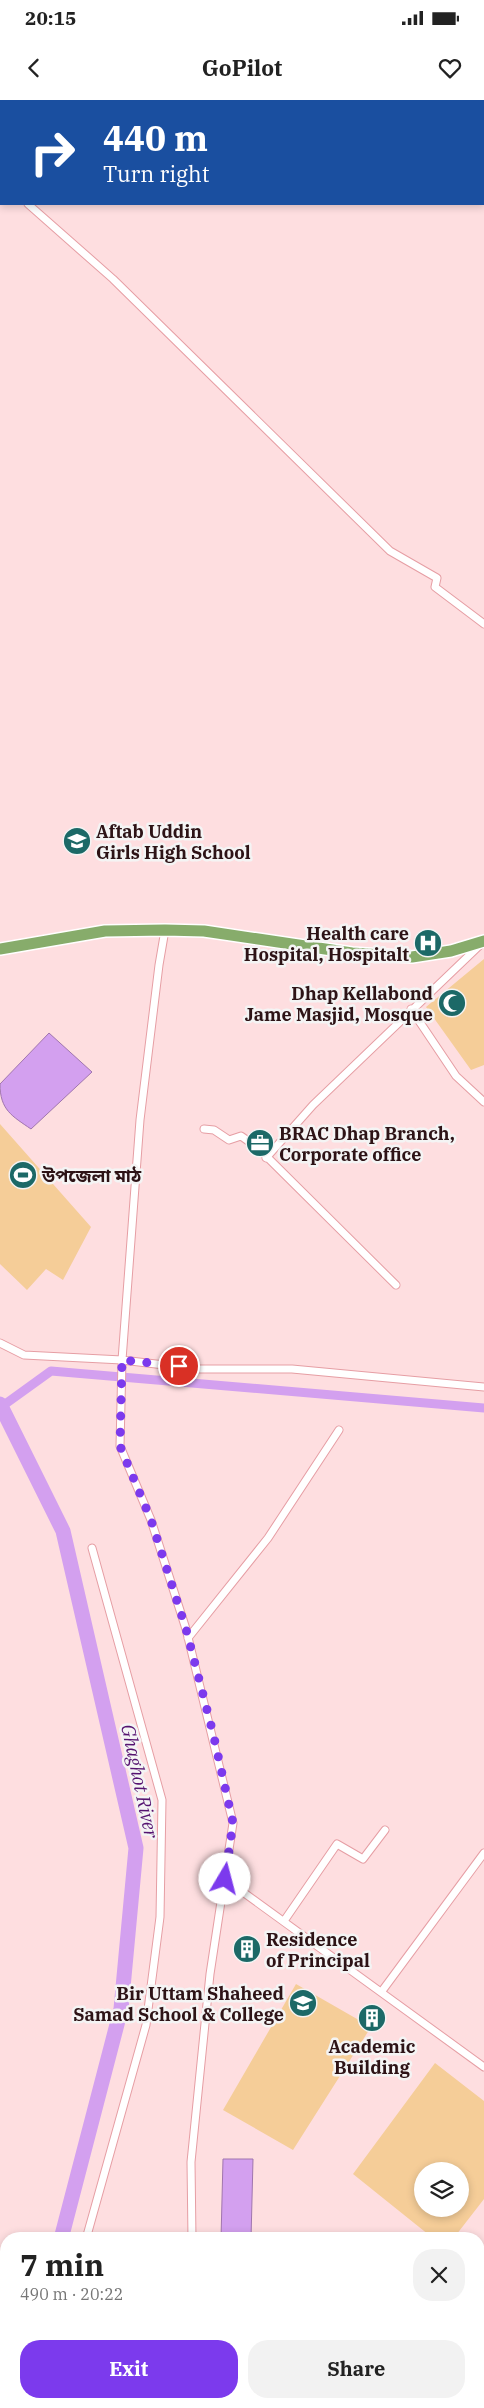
<!DOCTYPE html>
<meta charset="utf-8">
<style>
:root{--surface:#fff;--page:#f2f2f2;--text:#222;--muted:#767676;--accent:#7c3aed}
body{margin:0;font-family:"IBM Plex Serif","Noto Sans Bengali",serif;background:var(--page);color:var(--text);height:100vh;display:flex;flex-direction:column;font-size:19px;white-space:nowrap}
*{box-sizing:border-box;margin:0}
p{font-size:16px;color:var(--muted)}
.icon{flex:none;width:28px;height:28px;fill:none;stroke:currentColor;stroke-width:2;stroke-linecap:round;stroke-linejoin:round}
.map{position:relative;flex:1;overflow:hidden}
.side{position:absolute;left:0px;top:2132px;width:485px;height:176px;display:flex;flex-direction:column;background:var(--surface);border-radius:20px 20px 0 0;box-shadow:0 2px 8px #0003}
.side>*{flex:none}
.banner{position:absolute;left:0px;top:0px;width:485px;height:105px;box-shadow:0 2px 8px #0003;background:#1a4fa0;color:#fff;overflow:hidden}
.buttons{position:absolute;left:414px;top:2062px;display:grid;gap:10px}
.buttons a{display:grid;place-items:center;width:55px;height:55px;border-radius:50%;background:var(--surface);box-shadow:0 2px 8px #0003;font-size:25px}
.pin{position:absolute;display:grid;place-items:center;width:42px;height:42px;color:#fff;margin:-21px;border:2px solid #fff;border-radius:50%;box-shadow:0 1px 5px #0007}
.me{position:absolute;width:55px;margin:-28px;rotate:8deg;stroke-linejoin:round;filter:drop-shadow(0 0 4px #0008)}
.turn{display:flex;align-items:center;gap:18px;height:105px;padding:0 20px;font-size:22px}
.turn .icon{width:65px;height:65px;stroke-width:2.5}
.turn b{display:block;font-size:35px;line-height:42px}
.round{display:grid;place-items:center;flex:none;width:52px;height:52px;border-radius:20px;background:var(--page)}
.summary{display:flex;align-items:center;justify-content:space-between;height:85px;padding:0 20px}
h1{font-size:30px;font-weight:700;line-height:38px}
.cta{display:flex;gap:10px;margin-top:auto;padding:10px 20px}
.cta a{flex:1;height:58px;border-radius:20px;background:var(--accent);color:#fff;font-size:20px;font-weight:700;line-height:58px;text-align:center}
.cta a+a{background:var(--page);color:var(--text)}
.status{display:flex;justify-content:space-between;align-items:center;height:35px;padding:0 25px;background:var(--surface);direction:ltr}
.status svg{height:14px;fill:currentColor}
header{display:flex;justify-content:space-between;align-items:center;height:65px;padding:0 20px;background:var(--surface);font-size:22px;font-weight:700}
.map>svg:first-child{display:block}
</style>
<div class="status"><b>20:15</b><svg viewBox="0 0 49 12"><path d="M0 12V9h3v3zM5 12V6h3v6zM10 12V3h3v9zM15 12V0h3v12zM26 1h20v11H26zM47 4h2v5h-2z"/></svg></div>
<header><svg class="icon" aria-label="back" viewBox="0 0 24 24"><path d="M15 5l-7 7 7 7"/></svg>GoPilot<svg class="icon" aria-label="heart" viewBox="0 0 24 24"><path d="M12 20l-8-8c-3-5 5-10 8-4 3-6 11-1 8 4z"/></svg></header>
<div class="map">
<svg width="484" height="2308" viewBox="0 0 484 2308">
<rect width="100%" height="100%" fill="#fedee0"/>
<path fill="#f5cd98" fill-rule="evenodd" d="M484,859V965L471,970L426,907Z
M0,1024L91,1127L63,1180L46,1169L27,1190L0,1164Z
M296,1884L371,1927L293,2050L223,2010Z
M435,1963L484,2001V2099L453,2139H434L353,2074ZM460,2071V2109H422V2071Z
M379,2302L441,2303L448,2308H374Z"/>
<path fill="#d3a0ef" stroke="#a176ae" d="M49,933L92,972L31,1029C12,1016 0,1010 0,984Z
M223,2059H253L251,2139H221Z"/>
<g fill="none" stroke-linecap="round" stroke-linejoin="round">
<path stroke="#d3a0ef" stroke-width="9" d="M1,1307L51,1271L484,1308"/>
<path stroke="#d3a0ef" stroke-width="15" d="M0,1304L63,1431L136,1748L121,1909L61,2139
M6,2308L8,2302"/>
<defs>
<path id="minor" d="M37,1L38,0
M0,55L1,53
M0,82L1,83
M28,104L113,179L390,451L437,478L435,487L484,524
M165,830L159,865L140,1020L122,1260L120,1346L151,1420L186,1529L233,1723L210,1874L191,2062L192,2139
M411,909L456,976L484,1002
M204,1029L214,1030L229,1040L241,1036L258,1048L396,1185
M266,1058L313,1005L480,845
M0,1243L24,1255L122,1260L198,1269H292L484,1287
M188,1538L268,1438L339,1330
M225,1779L484,1967
M284,1821L337,1744L363,1759L385,1730
M382,1891L484,1753
M86,2139L146,1925L160,1817L162,1700L92,1448
M479,2157L484,2150
M156,2302L157,2308
M206,2302V2308
M446,2302L454,2308"/>
<path id="trunk" d="M0,849L105,831L165,830L204,831L352,853L412,857L451,851L484,841"/>
</defs>
<use href="#minor" stroke="#e69ea4" stroke-width="9"/>
<use href="#trunk" stroke="#fff" stroke-width="14"/>
<use href="#minor" stroke="#fff" stroke-width="7"/>
<use href="#trunk" stroke="#87ac6b" stroke-width="11"/>
</g>
<g fill="none" stroke-linecap="round" stroke-linejoin="round">
<path stroke="#7c3aed" stroke-width="9" stroke-dasharray="0 16.2" d="M179,1266L122,1260L120,1346L151,1420L186,1529L213,1633L233,1723L225,1779"/>
</g>
<defs>
<symbol id="school-disc" viewBox="-11 -11 22 22"><circle r="9.5" fill="#1c6967" stroke="#f4f4f4"/><path d="M0-5L7-2L0 1L-7-2ZM-4 1L0 2.5L4 1V4Q0 6-4 4Z" fill="#fff"/></symbol>
<symbol id="hospital-disc" viewBox="-11 -11 22 22"><circle r="9.5" fill="#1c6967" stroke="#f4f4f4"/><path d="M-5-5h3v3.5h4V-5h3V5h-3V1.5h-4V5h-3Z" fill="#fff"/></symbol>
<symbol id="mosque-disc" viewBox="-11 -11 22 22"><circle r="9.5" fill="#1c6967" stroke="#f4f4f4"/><path d="M3.5-4.9A6 6 0 1 0 3.5 4.9A5 5 0 1 1 3.5-4.9Z" fill="#fff"/></symbol>
<symbol id="office-disc" viewBox="-11 -11 22 22"><circle r="9.5" fill="#1c6967" stroke="#f4f4f4"/><path d="M-6-3h4V-5.5h4V-3h4V5H-6ZM-1-4.5V-3h2v-1.5ZM-6 0V1H6V0Z" fill="#fff"/></symbol>
<symbol id="stadium-disc" viewBox="-11 -11 22 22"><circle r="9.5" fill="#1c6967" stroke="#f4f4f4"/><path d="M0-5a6.5 5 0 1 0 0 10a6.5 5 0 1 0 0-10ZM-3.5-1.8h7v3.6h-7Z" fill="#fff"/></symbol>
<symbol id="building-disc" viewBox="-11 -11 22 22"><circle r="9.5" fill="#1c6967" stroke="#f4f4f4"/><path d="M-4-6H4V6H1V3H-1V6H-4ZM-2.5-4.3h1.7v1.8h-1.7ZM.8-4.3h1.7v1.8H.8ZM-2.5-1h1.7V.8h-1.7ZM.8-1h1.7V.8H.8Z" fill="#fff"/></symbol>
<symbol id="university-disc" viewBox="-11 -11 22 22"><circle r="9.5" fill="#1c6967" stroke="#f4f4f4"/><path d="M0-5L7-2L0 1L-7-2ZM-4 1L0 2.5L4 1V4Q0 6-4 4Z" fill="#fff"/></symbol>
</defs>
<g fill-rule="evenodd">
<use href="#school-disc" x="61" y="725" width="32" height="32"/>
<use href="#hospital-disc" x="412" y="827" width="32" height="32"/>
<use href="#mosque-disc" x="436" y="887" width="32" height="32"/>
<use href="#office-disc" x="244" y="1027" width="32" height="32"/>
<use href="#stadium-disc" x="7" y="1059" width="32" height="32"/>
<use href="#building-disc" x="231" y="1833" width="32" height="32"/>
<use href="#university-disc" x="287" y="1887" width="32" height="32"/>
<use href="#building-disc" x="356" y="1902" width="32" height="32"/>
</g>
<g text-anchor="middle" dominant-baseline="central" stroke-width="5" stroke-linejoin="round" paint-order="stroke">
<g font-size="18" font-weight="bold" fill="#2d1316" stroke="#f4f4f4" text-anchor="start">
<text x="96" y="731">Aftab Uddin<tspan x="96" dy="21">Girls High School</tspan></text>
<text x="409" y="833" text-anchor="end">Health care<tspan x="409" dy="21">Hospital, Hospitalt</tspan></text>
<text x="433" y="893" text-anchor="end">Dhap Kellabond<tspan x="433" dy="21">Jame Masjid, Mosque</tspan></text>
<text x="279" y="1033">BRAC Dhap Branch,<tspan x="279" dy="21">Corporate office</tspan></text>
<text x="42" y="1075">উপজেলা মাঠ</text>
<text x="266" y="1839">Residence<tspan x="266" dy="21">of Principal</tspan></text>
<text x="284" y="1893" text-anchor="end">Bir Uttam Shaheed<tspan x="284" dy="21">Samad School &amp; College</tspan></text>
<text x="372" y="1946" text-anchor="middle">Academic<tspan x="372" dy="21">Building</tspan></text>
</g>
<g font-size="19" font-style="italic" fill="#551370" stroke="#f4f4f4">
<text transform="translate(140 1681) rotate(78)">Ghaghot River</text>
</g>
</g>
</svg>
<div class="buttons">
<a><svg class="icon" aria-label="layers" viewBox="0 0 24 24"><path d="M12 4l9 5-9 5-9-5zM3 14l9 5 9-5"/></svg></a>
</div>
<div class="pin" style="left:179px;top:1266px;background:#d93025"><svg class="icon" aria-label="arrive" viewBox="0 0 24 24"><path d="M6 21V4h12l-3 4 3 4H6"/></svg></div>
<svg class="me" style="left:225px;top:1779px" viewBox="-20 -20 40 40"><circle r="19" fill="#fff"/><path d="M0-13L10 11 0 6-10 11z" fill="#7c3aed"/></svg>
<div class="banner">
<div class="turn"><svg class="icon" aria-label="right" viewBox="0 0 24 24"><path d="M7 20v-9h11M14 6l5 5-5 5"/></svg><div><b>440 m</b>Turn right</div></div>
</div>
<section class="side">
<div class="summary"><div><h1>7 min</h1><p>490 m · 20:22</p></div><a class="round"><svg class="icon" aria-label="close" viewBox="0 0 24 24"><path d="M6 6l12 12M18 6L6 18"/></svg></a></div>
<div class="cta"><a>Exit</a><a>Share</a></div>
</section>
</div>
